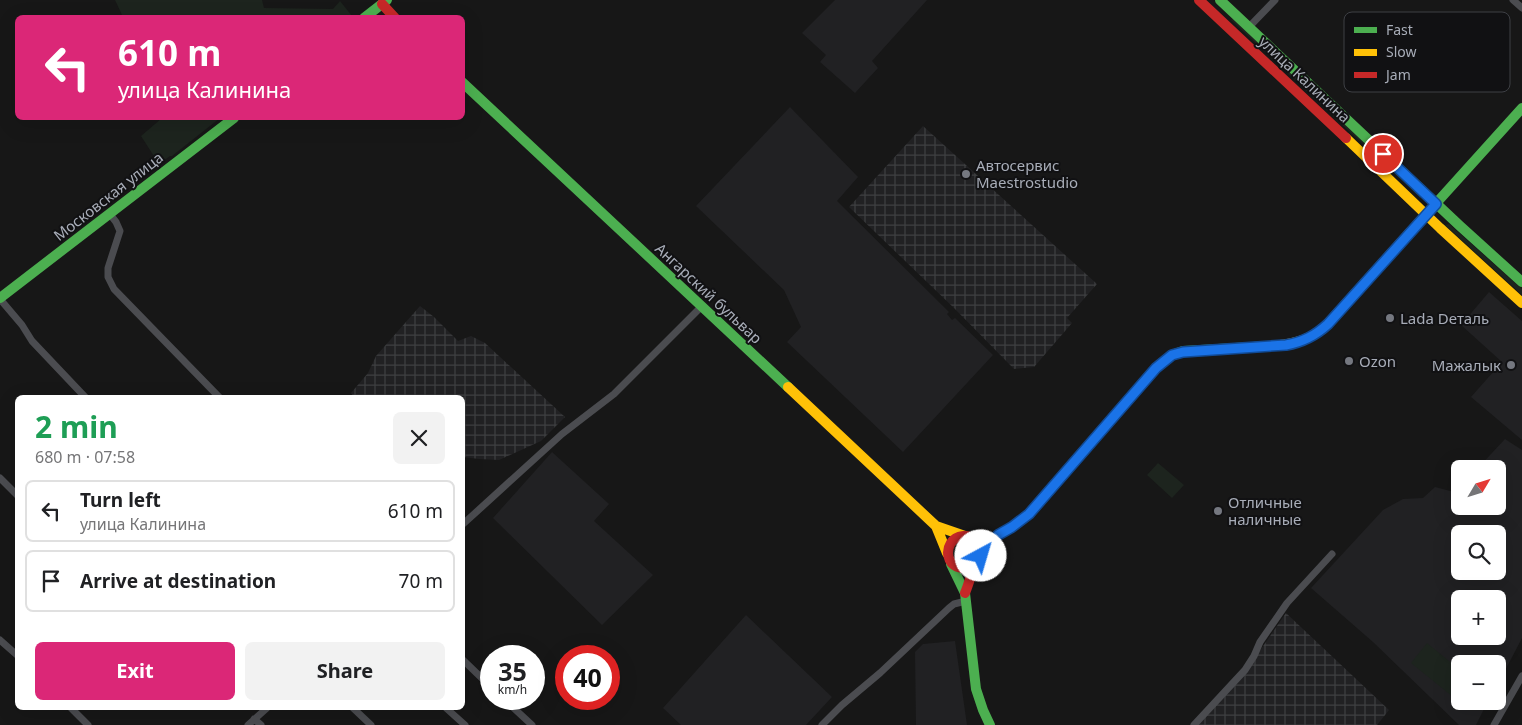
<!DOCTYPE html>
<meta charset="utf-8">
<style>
:root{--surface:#fff;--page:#f2f2f2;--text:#202124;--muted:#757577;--line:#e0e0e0;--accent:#db2777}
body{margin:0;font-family:"Noto Sans",sans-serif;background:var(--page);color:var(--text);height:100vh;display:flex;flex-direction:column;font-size:19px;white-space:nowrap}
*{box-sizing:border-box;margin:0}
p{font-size:16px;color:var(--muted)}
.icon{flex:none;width:28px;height:28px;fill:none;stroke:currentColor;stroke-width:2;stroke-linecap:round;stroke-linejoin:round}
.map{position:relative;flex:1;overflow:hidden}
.sheet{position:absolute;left:15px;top:395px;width:450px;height:315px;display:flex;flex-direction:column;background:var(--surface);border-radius:8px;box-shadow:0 5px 20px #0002}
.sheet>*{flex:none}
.guide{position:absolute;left:15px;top:15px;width:450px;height:105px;border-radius:8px;box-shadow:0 5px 20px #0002;background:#db2777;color:#fff;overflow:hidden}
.needle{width:32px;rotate:52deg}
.controls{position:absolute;left:1451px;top:460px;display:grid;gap:10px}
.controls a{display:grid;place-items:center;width:55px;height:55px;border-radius:8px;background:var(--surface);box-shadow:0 5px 20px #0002;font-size:25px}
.speed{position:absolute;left:480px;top:645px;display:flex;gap:10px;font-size:25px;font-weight:700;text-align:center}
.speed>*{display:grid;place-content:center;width:65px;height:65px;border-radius:50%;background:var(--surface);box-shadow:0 5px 20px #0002;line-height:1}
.speed small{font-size:12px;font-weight:400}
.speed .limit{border:8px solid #d22;background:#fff;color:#111}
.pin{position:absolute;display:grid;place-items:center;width:42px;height:42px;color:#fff;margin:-21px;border:2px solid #fff;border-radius:50%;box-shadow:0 1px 5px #0007}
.me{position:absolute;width:55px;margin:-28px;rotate:39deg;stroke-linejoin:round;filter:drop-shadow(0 0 4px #0008)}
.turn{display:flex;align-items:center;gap:18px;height:105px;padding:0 20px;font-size:22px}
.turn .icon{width:65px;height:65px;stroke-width:2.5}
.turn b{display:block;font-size:35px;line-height:42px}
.round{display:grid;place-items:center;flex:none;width:52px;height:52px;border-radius:8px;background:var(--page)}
.summary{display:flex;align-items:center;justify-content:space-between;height:85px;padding:0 20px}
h1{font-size:30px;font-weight:700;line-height:38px;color:#1e9e55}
.cta{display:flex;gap:10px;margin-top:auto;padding:10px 20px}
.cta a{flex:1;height:58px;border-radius:8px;background:var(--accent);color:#fff;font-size:20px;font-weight:700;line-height:58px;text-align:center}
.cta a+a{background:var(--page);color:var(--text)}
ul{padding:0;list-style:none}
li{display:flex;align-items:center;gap:15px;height:62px;margin:0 10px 8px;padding:0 10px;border:2px solid var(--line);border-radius:8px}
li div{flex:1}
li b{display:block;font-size:19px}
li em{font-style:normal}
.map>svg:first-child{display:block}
</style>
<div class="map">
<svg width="1522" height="725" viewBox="0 0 1522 725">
<defs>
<pattern id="industrial-grid" width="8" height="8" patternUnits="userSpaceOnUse" patternTransform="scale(1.25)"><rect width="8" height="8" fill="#212123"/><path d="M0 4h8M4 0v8" fill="none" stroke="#3e3f41"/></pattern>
</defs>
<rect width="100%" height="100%" fill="#171717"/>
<path fill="#212123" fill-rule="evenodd" d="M835,0H927L872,61L878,68L855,93L820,62L826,55L802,33Z
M790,107L858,177L837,201L949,312L947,314L952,320L955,318L993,355L903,452L787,342L801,327L784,290L696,206Z
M1489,292L1522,321V440L1471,397L1502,362L1461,325Z
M1505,439L1522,450V638L1498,684V664H1460V701H1488L1476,725H1459L1373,642L1311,588L1383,510L1403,499L1423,498L1435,487L1454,492L1460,486V506H1498V469H1477ZM1460,534H1498V571H1460ZM1460,599H1498V636H1460Z
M552,452L609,504L594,521L653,575L602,625L493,518Z
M746,615L832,697L806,725H681L663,708Z
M955,641L967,725H916L915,652L923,644Z"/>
<path fill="url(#industrial-grid)" d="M923,126L1097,284L1067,318L1072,323L1034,367L1014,369L954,308L849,207Z
M420,306L434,317L458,341L471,336L485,343L565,417L541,441L499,460L479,459L463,457L462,398L354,397L351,393L368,373L376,356Z
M1286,613L1389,710L1377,725H1198L1259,652Z"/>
<path fill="#1d241e" d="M115,0H262L264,8L333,9L340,1L352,16L350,18L123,17Z
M1235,18L1424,195L1420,198L1231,20Z
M162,118H220L172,156H170L159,164L141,136Z
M1449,224L1522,289V295L1445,225Z
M1158,463L1184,485L1172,498L1147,475Z
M967,539L977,548L975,561L964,567L952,560C952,543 951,544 967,539Z
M1427,643L1460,670V699L1458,701L1411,663Z"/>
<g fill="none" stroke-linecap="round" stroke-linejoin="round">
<path stroke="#4b4c50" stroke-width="7" d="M1513,0L1522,8
M1249,27L1275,0
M109,213L116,222L120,231L108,268V277L114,289L220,398
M0,299L22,325L32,341L86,398
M0,478L18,496
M462,525L562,434L614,394L701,307
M0,640L18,656
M462,659L491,687
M504,699L532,725
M71,708L88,725
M353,708L371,725
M446,708L465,725
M254,719L261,725
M248,725L267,708
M822,725L842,705L880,673L949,608L954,604L966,601
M1194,725L1245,670L1254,656L1260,642L1287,603L1332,554
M1494,725L1522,676"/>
<path stroke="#4caf50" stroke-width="10" d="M1220,0L1460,226L1522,282
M364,18L387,0
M462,82L788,387
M1421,220L1522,108
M0,298L234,118
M981,556L998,535L1012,527L1029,514L1156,368L1172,355L1183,351L1270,346
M951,564L965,593L976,689L983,710L990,725"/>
<path stroke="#ffc107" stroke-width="10" d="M1346,138L1440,228L1522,303
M1270,346C1290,345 1306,341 1323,329L1421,220
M788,387L936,526L965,536
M936,526L947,553"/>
<path stroke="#c62828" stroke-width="10" d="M1199,0L1346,138
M382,4L395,18
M965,593C968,586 970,578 973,571C976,565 980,559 980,553C982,543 972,535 963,536C940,538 943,579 976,565"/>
</g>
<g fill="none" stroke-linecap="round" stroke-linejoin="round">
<defs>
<path id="route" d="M981,556L998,535L1012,527L1029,514L1156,368L1172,355L1183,352L1286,345C1303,342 1315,336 1328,324L1436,204L1383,154"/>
</defs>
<use href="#route" stroke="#114b97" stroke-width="12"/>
<use href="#route" stroke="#1a73e8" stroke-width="9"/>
</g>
<g fill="#757880" stroke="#111113" stroke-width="2">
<circle cx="966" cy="174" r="5"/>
<circle cx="1390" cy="318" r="5"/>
<circle cx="1349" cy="361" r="5"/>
<circle cx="1511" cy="365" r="5"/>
<circle cx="1218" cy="511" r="5"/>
</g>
<g text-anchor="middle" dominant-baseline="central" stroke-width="4" stroke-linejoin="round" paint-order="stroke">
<g font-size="15" fill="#a8adb8" stroke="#111113">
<text transform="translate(1305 79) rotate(43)">улица Калинина</text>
<text transform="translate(108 196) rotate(-38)">Московская улица</text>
<text transform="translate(709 293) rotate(43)">Ангарский бульвар</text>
</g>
<g font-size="15" fill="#a8adb8" stroke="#111113" text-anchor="start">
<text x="976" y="165">Автосервис<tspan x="976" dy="17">Maestrostudio</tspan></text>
<text x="1400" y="318">Lada Dеталь</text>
<text x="1359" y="361">Ozon</text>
<text x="1501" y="365" text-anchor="end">Мажалык</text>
<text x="1228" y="502">Отличные<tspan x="1228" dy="17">наличные</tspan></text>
</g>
</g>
<rect x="1344" y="12" width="166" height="80" rx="8" fill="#111113" stroke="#3e4045" stroke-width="1"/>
<rect x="1354" y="27" width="23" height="6" fill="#4caf50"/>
<rect x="1354" y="49" width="23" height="7" fill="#ffc107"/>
<rect x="1354" y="72" width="23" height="6" fill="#c62828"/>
<g font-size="14" fill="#a8adb8">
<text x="1386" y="35">Fast</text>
<text x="1386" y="57">Slow</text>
<text x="1386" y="80">Jam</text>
</g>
</svg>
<div class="controls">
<a><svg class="needle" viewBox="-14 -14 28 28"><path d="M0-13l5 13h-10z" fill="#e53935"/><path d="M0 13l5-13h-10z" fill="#757577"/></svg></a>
<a><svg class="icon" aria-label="search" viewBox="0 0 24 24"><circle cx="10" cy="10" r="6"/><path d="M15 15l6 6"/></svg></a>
<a>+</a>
<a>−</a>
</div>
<div class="speed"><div>35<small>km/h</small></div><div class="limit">40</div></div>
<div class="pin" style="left:1383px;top:154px;background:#d93025"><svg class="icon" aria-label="arrive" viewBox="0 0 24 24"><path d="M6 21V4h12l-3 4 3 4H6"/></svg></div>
<svg class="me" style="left:981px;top:556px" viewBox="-20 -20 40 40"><circle r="19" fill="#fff"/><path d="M0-13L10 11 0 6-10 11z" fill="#1a73e8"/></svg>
<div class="guide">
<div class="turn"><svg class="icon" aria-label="left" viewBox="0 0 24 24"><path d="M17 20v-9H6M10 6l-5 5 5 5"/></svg><div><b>610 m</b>улица Калинина</div></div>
</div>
<section class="sheet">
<div class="summary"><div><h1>2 min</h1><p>680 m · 07:58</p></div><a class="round"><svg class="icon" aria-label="close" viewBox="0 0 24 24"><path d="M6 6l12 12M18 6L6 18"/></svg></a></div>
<ul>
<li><svg class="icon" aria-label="left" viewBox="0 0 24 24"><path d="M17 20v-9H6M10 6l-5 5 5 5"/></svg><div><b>Turn left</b><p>улица Калинина</p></div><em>610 m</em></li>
<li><svg class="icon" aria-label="arrive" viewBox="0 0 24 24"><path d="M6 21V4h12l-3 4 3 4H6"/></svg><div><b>Arrive at destination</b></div><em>70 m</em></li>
</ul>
<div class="cta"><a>Exit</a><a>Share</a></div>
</section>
</div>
